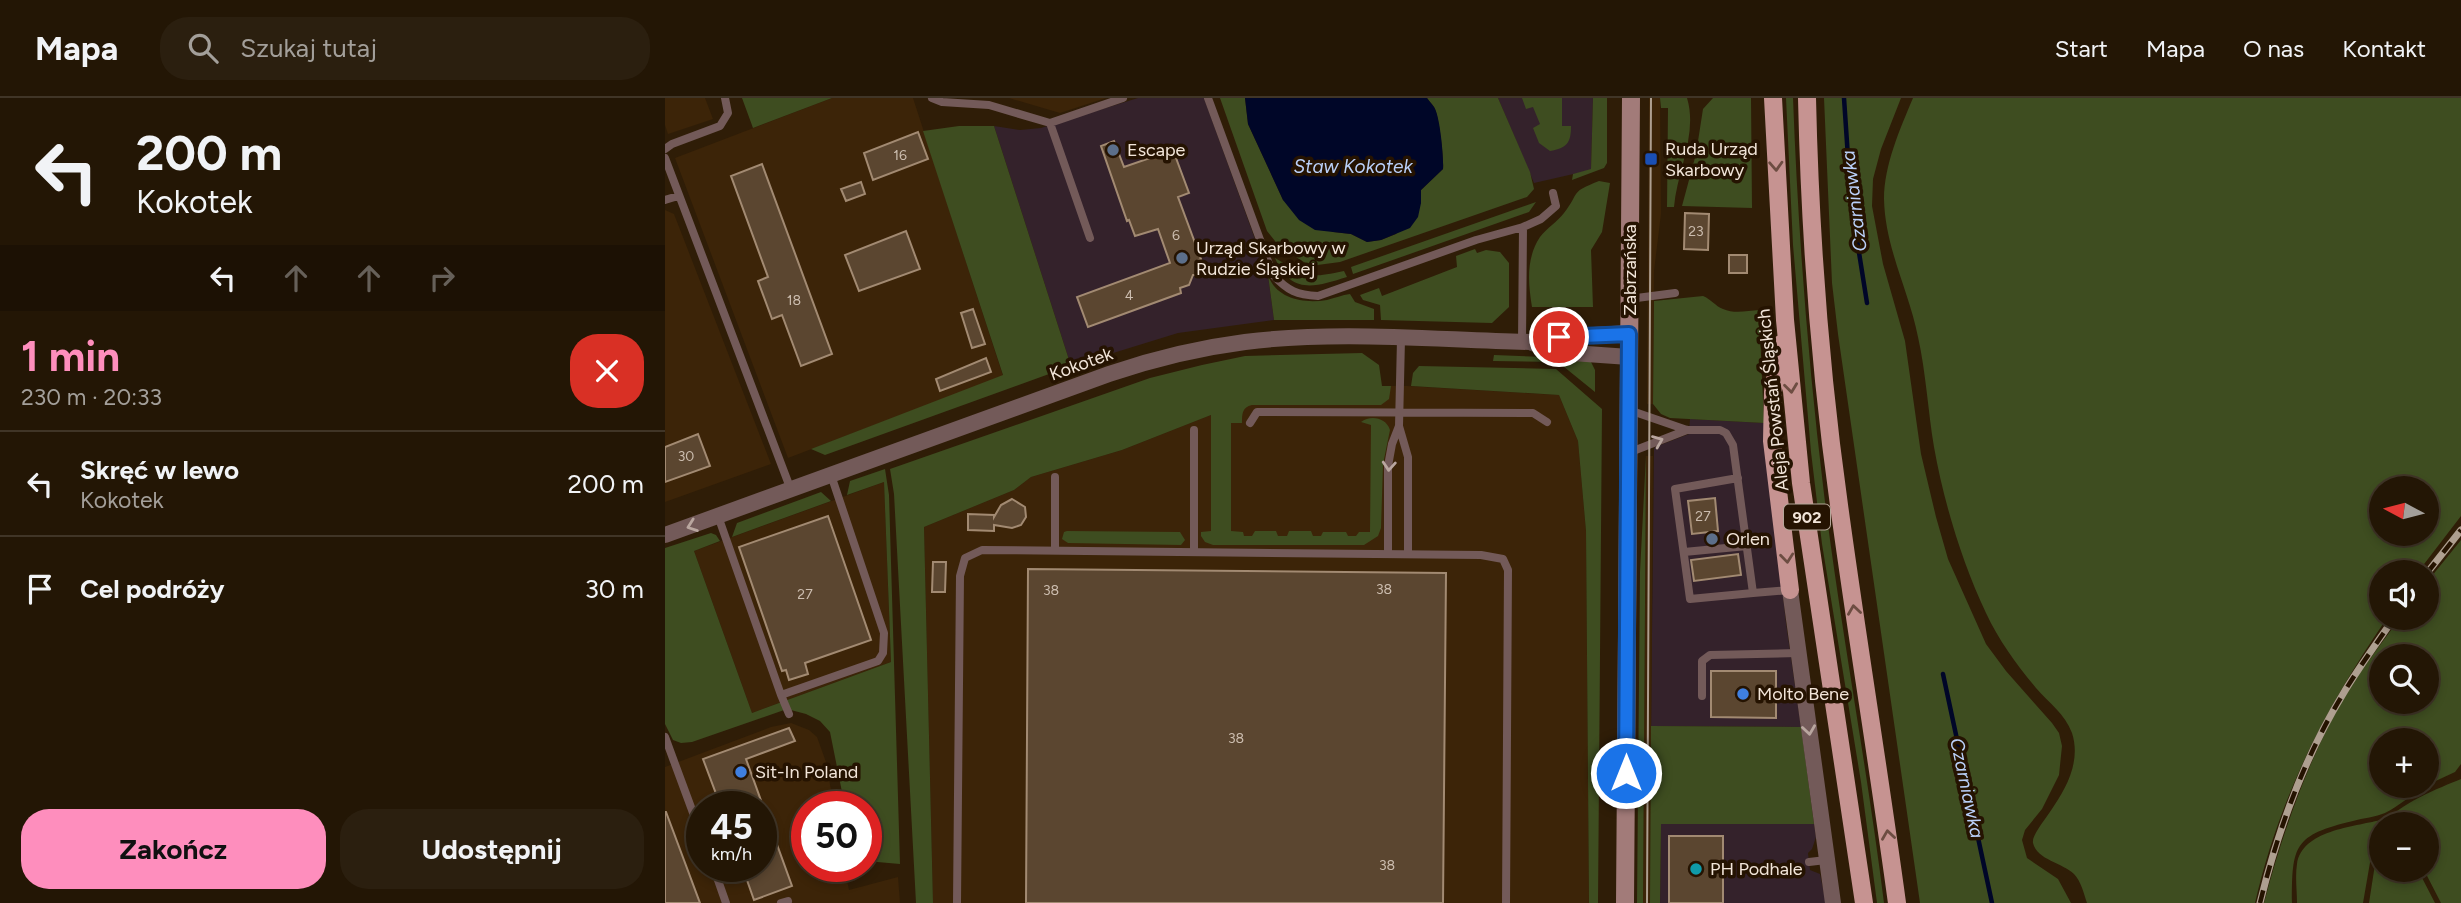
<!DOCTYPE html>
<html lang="pl">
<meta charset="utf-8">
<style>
:root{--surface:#231605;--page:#2b1f0f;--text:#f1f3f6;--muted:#a39f9a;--line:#403527;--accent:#fe8ebd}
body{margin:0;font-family:Figtree,sans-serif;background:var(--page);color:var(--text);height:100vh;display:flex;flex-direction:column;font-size:26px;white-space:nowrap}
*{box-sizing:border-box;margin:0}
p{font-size:23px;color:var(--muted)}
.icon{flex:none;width:38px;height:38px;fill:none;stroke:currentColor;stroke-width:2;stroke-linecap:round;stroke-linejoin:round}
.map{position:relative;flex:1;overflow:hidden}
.details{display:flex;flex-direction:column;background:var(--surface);width:665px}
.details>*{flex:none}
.hud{background:#231605;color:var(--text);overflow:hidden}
.needle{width:46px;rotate:277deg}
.buttons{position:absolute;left:1704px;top:378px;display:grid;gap:14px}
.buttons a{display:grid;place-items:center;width:70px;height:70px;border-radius:50%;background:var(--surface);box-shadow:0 4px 10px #0003,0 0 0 2px var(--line);font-size:35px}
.speed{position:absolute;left:21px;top:693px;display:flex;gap:14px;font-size:35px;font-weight:700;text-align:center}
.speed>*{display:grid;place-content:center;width:91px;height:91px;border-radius:50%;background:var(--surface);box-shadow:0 4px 10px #0003,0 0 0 2px var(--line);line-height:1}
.speed small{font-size:18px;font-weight:400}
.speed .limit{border:10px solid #d22;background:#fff;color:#111}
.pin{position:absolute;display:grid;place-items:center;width:60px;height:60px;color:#fff;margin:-30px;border:4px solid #fff;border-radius:50%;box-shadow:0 2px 7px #0007}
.me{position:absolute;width:77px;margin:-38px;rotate:0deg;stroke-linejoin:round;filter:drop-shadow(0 0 5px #0008)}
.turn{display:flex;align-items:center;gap:24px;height:147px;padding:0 21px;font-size:32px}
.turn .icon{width:91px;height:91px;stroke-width:2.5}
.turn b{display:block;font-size:49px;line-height:60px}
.lanes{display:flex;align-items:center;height:66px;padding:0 21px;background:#0003;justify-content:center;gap:35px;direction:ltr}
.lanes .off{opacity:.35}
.round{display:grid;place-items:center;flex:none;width:74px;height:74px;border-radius:28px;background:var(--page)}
.summary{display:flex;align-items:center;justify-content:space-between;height:119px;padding:0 21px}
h1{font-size:42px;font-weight:700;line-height:52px;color:var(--accent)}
.action{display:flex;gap:14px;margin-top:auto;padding:14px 21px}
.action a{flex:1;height:80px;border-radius:28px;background:var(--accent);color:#111;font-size:28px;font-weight:700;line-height:80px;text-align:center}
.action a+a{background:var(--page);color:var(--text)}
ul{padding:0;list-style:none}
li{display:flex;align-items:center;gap:21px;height:105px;padding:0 21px;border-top:2px solid var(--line)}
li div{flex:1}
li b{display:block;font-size:26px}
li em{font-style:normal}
header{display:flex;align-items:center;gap:42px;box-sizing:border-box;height:98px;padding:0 35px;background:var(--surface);border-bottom:2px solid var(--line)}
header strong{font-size:33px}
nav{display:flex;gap:38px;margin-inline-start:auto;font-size:24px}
.search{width:490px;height:63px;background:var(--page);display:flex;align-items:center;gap:18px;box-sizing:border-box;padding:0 24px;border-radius:28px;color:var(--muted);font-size:26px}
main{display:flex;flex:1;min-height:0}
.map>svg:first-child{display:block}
</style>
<header>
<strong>Mapa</strong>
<div class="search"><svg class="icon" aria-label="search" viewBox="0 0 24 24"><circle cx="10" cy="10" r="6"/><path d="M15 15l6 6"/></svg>Szukaj tutaj</div>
<nav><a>Start</a><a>Mapa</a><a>O nas</a><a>Kontakt</a></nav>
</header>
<main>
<section class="details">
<div class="hud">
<div class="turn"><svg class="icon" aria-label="left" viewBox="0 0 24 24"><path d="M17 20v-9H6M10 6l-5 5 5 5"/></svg><div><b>200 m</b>Kokotek</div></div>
<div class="lanes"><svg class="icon" aria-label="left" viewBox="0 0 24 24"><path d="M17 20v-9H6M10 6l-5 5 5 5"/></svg><svg class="icon off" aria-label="ahead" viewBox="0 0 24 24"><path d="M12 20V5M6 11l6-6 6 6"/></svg><svg class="icon off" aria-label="ahead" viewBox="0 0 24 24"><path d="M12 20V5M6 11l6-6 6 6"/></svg><svg class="icon off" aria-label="right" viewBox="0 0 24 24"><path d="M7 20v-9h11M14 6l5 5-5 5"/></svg></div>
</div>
<div class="summary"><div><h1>1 min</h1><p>230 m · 20:33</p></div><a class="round" style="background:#d93025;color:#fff"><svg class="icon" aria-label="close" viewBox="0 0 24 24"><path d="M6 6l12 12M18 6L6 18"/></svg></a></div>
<ul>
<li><svg class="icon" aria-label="left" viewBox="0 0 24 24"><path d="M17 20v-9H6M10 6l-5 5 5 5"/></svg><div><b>Skręć w lewo</b><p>Kokotek</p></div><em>200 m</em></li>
<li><svg class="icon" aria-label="arrive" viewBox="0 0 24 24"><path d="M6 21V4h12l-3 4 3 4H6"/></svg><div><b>Cel podróży</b></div><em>30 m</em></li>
</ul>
<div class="action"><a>Zakończ</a><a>Udostępnij</a></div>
</section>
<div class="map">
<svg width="1796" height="805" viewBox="0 0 1796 805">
<rect width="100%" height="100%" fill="#2f1d07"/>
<path fill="#34222b" d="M473,0H539L603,177L609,222L513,235L406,268L329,28L355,32L376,30Z
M833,0H928L926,72L869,85Z
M1025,321L1099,325L1121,525L1136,629L986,628L989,351L990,349L1024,336Z
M996,726H1149L1151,739L1147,751L1143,755L1145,772L1155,776L1161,805H995Z"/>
<path fill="#3c2408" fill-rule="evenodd" d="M0,0H40L48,21L3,36L0,27Z
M167,0H248L338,278L123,360L10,60Z
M344,0H441L395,15Z
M984,0H995L996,116L989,173L988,306H982Z
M0,112L9,116L106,366L0,404Z
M702,288H742L894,297L913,343L921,433L924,805H268L259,429L349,392L366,379L457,352L589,300Z
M981,358H988L985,805H978Z
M219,384L226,564L87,615L29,453Z
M126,625L144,632L152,639L161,664L169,709H142V768H179L184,792L233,779L235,805H0V669L106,629ZM37,709H96V768H37Z"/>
<path fill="#3e4d20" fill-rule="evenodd" d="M77,0H167L88,30Z
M555,0H580L583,26L618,102L668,134L686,136L702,144L716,142L731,136L756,105V92L778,71C779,61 774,17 769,9C767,6 764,3 762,0H833L865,74L869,91L862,99L675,164L645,168L614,148L602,133Z
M857,0H897V28H906C906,45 902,50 885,53L874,45L868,30L875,26L868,9L861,11Z
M928,0H942V65L939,70L907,82L908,76L926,71Z
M995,0H1022C1033,36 1012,73 1009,109H1002L1003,10H996Z
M1048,0H1086L1087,110L1017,108L1031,56L1038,11Z
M1121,0H1128C1133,133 1143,264 1159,396C1176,533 1202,668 1219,805H1212L1196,684L1157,446L1146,354L1128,147Z
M1159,0H1236L1216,51L1208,81L1207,108L1218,166L1240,243L1256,356L1271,419L1283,461L1321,546L1341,573L1387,625L1394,635L1397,648L1394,677L1377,711L1360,732L1357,742L1362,760L1393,781L1406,805H1255L1173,236L1167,185Z
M1248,0H1796V418L1753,474H1717V520H1722C1660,611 1615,697 1590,805H1422C1419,796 1416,783 1409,776C1398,765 1372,762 1368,745C1365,729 1423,685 1407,635C1400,616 1384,605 1371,590C1352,567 1334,543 1321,515C1297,464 1279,405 1269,349C1263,313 1261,275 1253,239C1244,193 1220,150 1219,101C1219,67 1235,31 1248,0ZM1717,390H1762V436H1717Z
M294,28H329L406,268L160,357L146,351L338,277L258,33Z
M934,83L945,85L937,134L926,152L928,209H867C863,185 861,160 875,139C882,130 892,124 899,115C916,93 904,95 934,83Z
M871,104L864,114L688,176L686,169Z
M810,151L812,155L821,152L835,154L844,165V209L827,225L716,222L715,207L698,202L695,197L714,190L717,198L792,169L791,158Z
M610,160C643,179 640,181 679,173L682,179C650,189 626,197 610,160Z
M603,177C611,201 639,206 662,202C670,200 677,197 685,196L690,204L709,211V222H609Z
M1038,198C1046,201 1050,208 1058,211C1069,216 1082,213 1094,212L1099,325L1005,320L996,316L988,306L989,203Z
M697,255L714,267L717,288H726L724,301L716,307H587C577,309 577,316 577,325H566V433L578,434L579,438H587L590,433H611L613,438H622L624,433H646L648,438H656L658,434H681L683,438H691L694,434H705L706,327L696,324C705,317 721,319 725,332L718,366L716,430L713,438L699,447H548L540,444L536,438V434L546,433V317L457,352L366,379L349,392L259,429L268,805H251L229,396L225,371L485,280L537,267L580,258Z
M829,257L909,260L926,264L930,272V294L893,264L828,263Z
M754,268L891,271L937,311L933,805H924L921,433L913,343L894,297L746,288L748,275Z
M981,357L978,805H972L975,474Z
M220,371L224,397L235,766L201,763V709H180L165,634L155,623L141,616L122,611L27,644L16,645L8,642L0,626V450L46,435L51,437L55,443L29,453L87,615L226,564L219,384L182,397L185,383Z
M156,394L166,403L67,439L72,425Z
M402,433L515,434L520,442L516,447L403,445L397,441L399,434Z
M1796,442V666L1790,674L1762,687V642H1717V688H1761C1747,696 1734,708 1720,715C1711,719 1698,720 1688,723C1629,737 1627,747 1627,805H1599C1617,736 1643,662 1679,599C1696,572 1716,546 1735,520H1762V484ZM1717,558H1762V604H1717Z
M986,628L1136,629L1149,726H996L995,805H985Z
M1796,681V805H1776L1759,772H1762V726H1720C1729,708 1776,689 1796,681Z
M1715,722L1711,730L1698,805H1632C1632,792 1630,779 1632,766C1637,732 1689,729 1715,722Z
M1715,734L1717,736V772H1753L1770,805H1704Z"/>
<path fill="#000628" d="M580,0H762C764,3 767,6 769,9C775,17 779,61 778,71L756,92V105L753,119L745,130L716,142L702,144L686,136L650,132L634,122L618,102L583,26Z"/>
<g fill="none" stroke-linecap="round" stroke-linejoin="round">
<path stroke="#000628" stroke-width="4.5" d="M1179,0L1186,104L1202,205
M1278,576L1327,805"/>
</g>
<path fill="#5b4630" stroke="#a28a72" stroke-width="2" d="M253,34L263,61L208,82L199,55Z
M449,43L459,69L508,52L524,95L513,99L536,161L532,163L538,177H528L524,187L515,190L516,195L423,229L412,199L505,165L493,131L470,138L464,122L462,123L436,48Z
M97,66L167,256L136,268L117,217L107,221L93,183L103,179L66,78Z
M196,84L200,96L181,103L176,91Z
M1020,115L1044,116L1043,152L1019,151Z
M241,133L255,171L194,193L180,157Z
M1064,157H1082V175H1064Z
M308,211L320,246L307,250L296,215Z
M321,260L326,274L275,293L271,281Z
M33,336L45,368L0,384V349Z
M1050,400L1053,433L1027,436L1023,403Z
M347,401L360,409L361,419L356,427L347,430L329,427V433L303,432V416L329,417V419L336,407Z
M163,418L206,542L140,565L143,576L124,582L121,572L117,573L74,449Z
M1073,456L1076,477L1029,483L1026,462Z
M268,464H281L280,494H267Z
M363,471L781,475L778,805H361Z
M1046,573H1111V620L1046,619Z
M124,630L130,643L81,661L127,788L89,802L77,768H96V709H56L38,661Z
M0,714H1L35,805H0Z
M1004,738H1058V805H1004Z"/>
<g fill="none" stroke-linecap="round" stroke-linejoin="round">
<path stroke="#735a59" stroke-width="8" d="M267,0L277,4L324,7L385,25L458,0
M543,0L608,177C623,193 632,197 653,198L811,142L858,129
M385,25L425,140
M0,51L7,46L55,28L63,15L60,0
M0,60L126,392
M0,102L13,98
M964,201L1010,195
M857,244L858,129L876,121L891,108L888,95
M964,312L1022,332H1055L1061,335L1068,347L1088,495L1125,492
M585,325L592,314L868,315L882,324
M734,328L743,359V456
M963,355L1022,332
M1073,380L1010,391L1025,501L1088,495
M53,418L116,597L213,563L218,555L219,535L166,377
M390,452V379
M529,454V332
M1019,454L1082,448
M723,456V368L727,346L734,328L736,241
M116,597L124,616
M1037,598V563L1045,557L1133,555
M0,639L37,739
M1144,764L1161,762
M48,768L61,805
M116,805L123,803
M292,805L295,478L300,460L317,452L816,457L838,461L843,472L841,805"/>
<path stroke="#735a59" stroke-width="16" d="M867,245L893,254L964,259
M0,437L444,276C488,261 533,250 580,244C674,232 771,242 865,244L894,239L964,235
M1125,492L1168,805"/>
<path stroke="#a27b79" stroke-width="18" d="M960,805L966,0"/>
<path stroke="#c69391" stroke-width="18" d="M1108,0L1120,222L1136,385L1199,805
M1142,0C1145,136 1155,272 1174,407C1192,540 1214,672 1232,805
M1116,246L1108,294L1107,343L1125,492"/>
<path stroke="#ae9f90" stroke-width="2" d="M982,805L986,0"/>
<defs>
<path id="rail" d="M1762,475L1796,432
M1595,805C1613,732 1639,660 1678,596C1694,569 1712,545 1729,520"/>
</defs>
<use href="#rail" stroke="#ae9f90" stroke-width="7"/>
<use href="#rail" stroke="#251301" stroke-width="4.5" stroke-dasharray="13" stroke-linecap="butt"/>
</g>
<defs><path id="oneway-chevron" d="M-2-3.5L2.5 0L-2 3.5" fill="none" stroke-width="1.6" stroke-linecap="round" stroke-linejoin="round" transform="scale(1.75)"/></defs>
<g stroke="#6d4d42">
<use href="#oneway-chevron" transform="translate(1111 68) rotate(87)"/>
<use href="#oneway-chevron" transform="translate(1126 290) rotate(83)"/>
<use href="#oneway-chevron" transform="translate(1122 460) rotate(84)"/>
<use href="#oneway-chevron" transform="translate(1189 512) rotate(-98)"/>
<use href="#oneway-chevron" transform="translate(1223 737) rotate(-98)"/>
</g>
<g stroke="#b9a69f">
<use href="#oneway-chevron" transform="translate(993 343) rotate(-22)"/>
<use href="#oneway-chevron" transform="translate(724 368) rotate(94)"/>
<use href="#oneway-chevron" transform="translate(27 428) rotate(160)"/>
<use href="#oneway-chevron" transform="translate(1144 632) rotate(82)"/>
</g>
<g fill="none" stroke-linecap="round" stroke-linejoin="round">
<defs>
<path id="route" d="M894,239L964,236L961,675"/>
</defs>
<use href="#route" stroke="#114b97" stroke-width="18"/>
<use href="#route" stroke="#1a73e8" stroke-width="12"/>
</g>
<g fill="#5c6f8a" stroke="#251301" stroke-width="2.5">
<circle cx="448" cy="52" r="7"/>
<circle cx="517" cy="160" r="7"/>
<circle cx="1047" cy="441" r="7"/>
</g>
<rect fill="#1a4fb4" stroke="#251301" stroke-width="2.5" x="979" y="54" width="14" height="14" rx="3.5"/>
<g fill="#3f7fe0" stroke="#251301" stroke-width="2.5">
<circle cx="1078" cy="596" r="7"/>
<circle cx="76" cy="674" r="7"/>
</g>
<circle fill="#0f9aa8" stroke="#251301" stroke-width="2.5" cx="1031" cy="771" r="7"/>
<g text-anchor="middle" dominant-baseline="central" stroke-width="7" stroke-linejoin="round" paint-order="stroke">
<g font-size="14" fill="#ccbdaf">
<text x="235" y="57">16</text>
<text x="1031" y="133">23</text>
<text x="511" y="137">6</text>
<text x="464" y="197">4</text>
<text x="129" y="202">18</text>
<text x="21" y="358">30</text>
<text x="1038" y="418">27</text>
<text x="719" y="491">38</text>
<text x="386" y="492">38</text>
<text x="140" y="496">27</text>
<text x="571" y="640">38</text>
<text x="722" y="767">38</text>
</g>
<rect fill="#251301" stroke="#b4a698" stroke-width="2" x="1119" y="406.5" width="46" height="25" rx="5"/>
<g font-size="16" font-weight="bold" fill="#f2e5d9">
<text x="1142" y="419">902</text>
</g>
<g font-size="18" fill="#f2e5d9" stroke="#251301" text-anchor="start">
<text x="1000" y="51">Ruda Urząd<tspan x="1000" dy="21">Skarbowy</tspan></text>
<text x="462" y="52">Escape</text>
<text x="531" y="150">Urząd Skarbowy w<tspan x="531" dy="21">Rudzie Śląskiej</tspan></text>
<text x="1061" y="441">Orlen</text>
<text x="1092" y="596">Molto Bene</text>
<text x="90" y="674">Sit-In Poland</text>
<text x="1045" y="771">PH Podhale</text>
</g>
<g font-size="18" fill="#f2e5d9" stroke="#251301">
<text transform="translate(965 172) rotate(-90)">Zabrzańska</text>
<text transform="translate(416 266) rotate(-20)">Kokotek</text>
<text transform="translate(1108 302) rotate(-96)">Aleja Powstań Śląskich</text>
</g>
<g font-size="19" font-style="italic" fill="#bad0f9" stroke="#251301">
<text x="688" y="68">Staw Kokotek</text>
<text transform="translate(1189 103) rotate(-97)">Czarniawka</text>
<text transform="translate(1302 690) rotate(78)">Czarniawka</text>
</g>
</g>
</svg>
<div class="buttons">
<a><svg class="needle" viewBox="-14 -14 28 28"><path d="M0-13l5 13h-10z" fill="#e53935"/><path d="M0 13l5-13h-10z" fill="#a39f9a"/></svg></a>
<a><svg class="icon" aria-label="sound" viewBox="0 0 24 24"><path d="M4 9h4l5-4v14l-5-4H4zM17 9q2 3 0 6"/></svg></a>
<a><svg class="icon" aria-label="search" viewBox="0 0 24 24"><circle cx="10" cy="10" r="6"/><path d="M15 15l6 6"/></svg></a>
<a>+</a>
<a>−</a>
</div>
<div class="speed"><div>45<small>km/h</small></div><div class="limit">50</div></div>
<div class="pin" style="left:894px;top:239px;background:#d93025"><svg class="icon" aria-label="arrive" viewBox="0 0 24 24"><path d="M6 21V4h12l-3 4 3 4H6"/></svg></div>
<svg class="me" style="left:961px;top:675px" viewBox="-20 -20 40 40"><circle r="17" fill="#1a73e8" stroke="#fff" stroke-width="3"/><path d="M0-11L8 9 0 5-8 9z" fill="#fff"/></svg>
</div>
</main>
